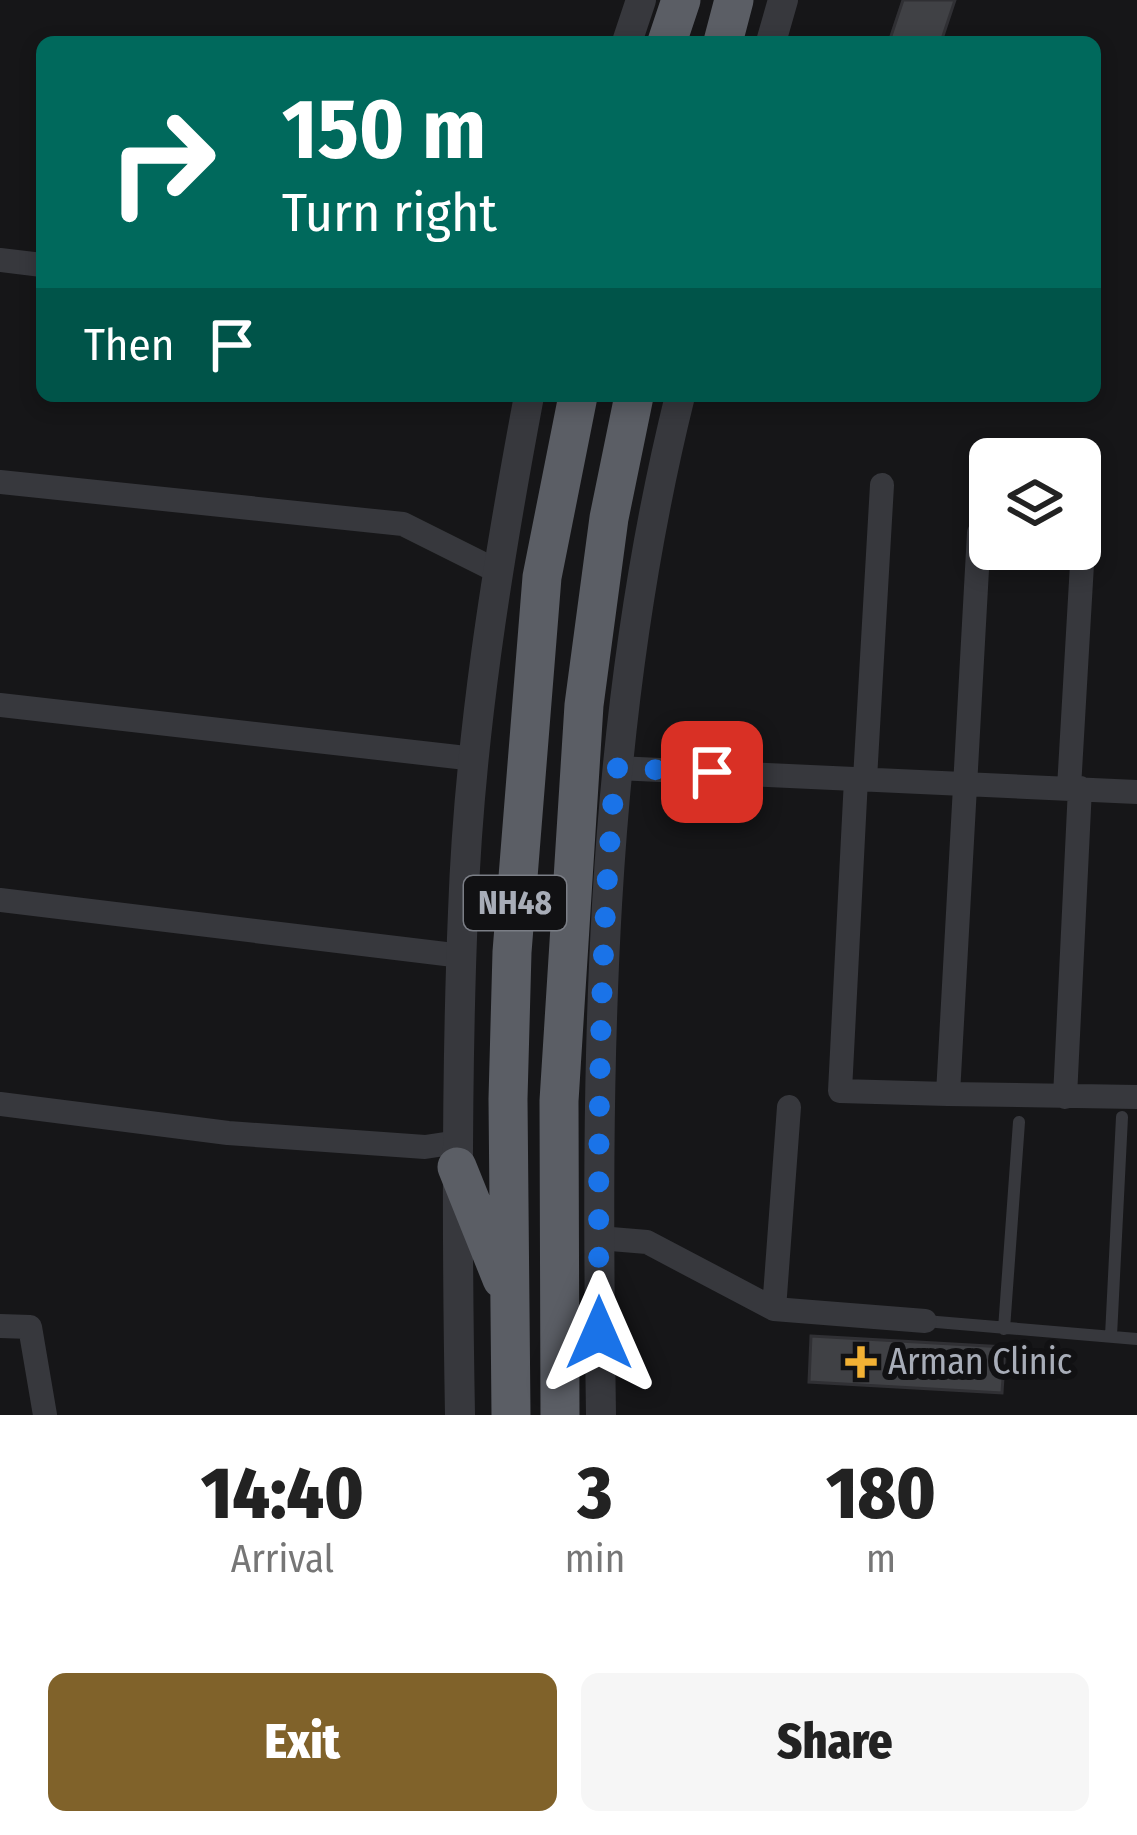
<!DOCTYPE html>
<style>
:root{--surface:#fff;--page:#f6f6f6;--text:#222;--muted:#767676;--accent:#80622a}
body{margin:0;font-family:"Fira Sans Condensed",sans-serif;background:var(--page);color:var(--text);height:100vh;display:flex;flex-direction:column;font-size:45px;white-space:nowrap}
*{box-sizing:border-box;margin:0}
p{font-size:39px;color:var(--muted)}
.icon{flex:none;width:66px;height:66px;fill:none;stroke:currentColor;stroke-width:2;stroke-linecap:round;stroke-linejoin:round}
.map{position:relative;height:1415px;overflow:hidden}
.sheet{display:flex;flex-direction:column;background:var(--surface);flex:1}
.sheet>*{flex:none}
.hud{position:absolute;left:36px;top:36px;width:1065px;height:366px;border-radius:18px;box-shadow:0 6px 18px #0003;background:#00695c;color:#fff;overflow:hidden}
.fabs{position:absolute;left:969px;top:438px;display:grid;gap:24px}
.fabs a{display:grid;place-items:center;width:132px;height:132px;border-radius:18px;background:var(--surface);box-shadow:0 6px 18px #0003;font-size:60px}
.pin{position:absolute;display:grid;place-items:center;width:102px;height:102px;color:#fff;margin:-51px;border-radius:24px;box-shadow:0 6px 18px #0006}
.me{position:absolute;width:132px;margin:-66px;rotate:0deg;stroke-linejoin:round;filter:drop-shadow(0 0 9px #0008)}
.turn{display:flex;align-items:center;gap:42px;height:252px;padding:0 48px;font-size:54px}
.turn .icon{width:156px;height:156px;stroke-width:2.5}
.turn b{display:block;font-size:84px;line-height:102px}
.then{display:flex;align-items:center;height:114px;padding:0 48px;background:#0003;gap:24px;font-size:45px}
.eta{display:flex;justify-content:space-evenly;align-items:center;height:204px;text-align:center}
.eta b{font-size:72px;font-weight:800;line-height:84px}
.primary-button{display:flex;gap:24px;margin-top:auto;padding:24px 48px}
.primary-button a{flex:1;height:138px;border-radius:18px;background:var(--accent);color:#fff;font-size:48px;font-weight:800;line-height:138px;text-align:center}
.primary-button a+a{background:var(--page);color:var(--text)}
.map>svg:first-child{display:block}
</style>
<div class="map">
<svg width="1137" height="1415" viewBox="0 0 1137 1415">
<rect width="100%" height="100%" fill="#161618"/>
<path fill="#404145" stroke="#303034" stroke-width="3" d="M903,0H955L941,42H889Z
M811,1336L1005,1347L1002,1393L809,1382Z"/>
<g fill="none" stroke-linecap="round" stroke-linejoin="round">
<path stroke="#37383d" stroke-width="12" d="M925,1321L1137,1339
M1004,1329L1019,1122
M1111,1336L1122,1117"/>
<path stroke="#37383d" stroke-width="24" d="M0,260L42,265
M0,482L403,524L499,572
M979,533L948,1094L1137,1097
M0,705L475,759
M616,768L1137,792
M856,779L840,1091L948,1094
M865,779L882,485
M1069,788L1082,564
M0,900L462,956
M1065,1097L1080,788
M0,1104L228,1133L425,1147L458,1142
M599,1238L647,1242L774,1309L925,1321
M774,1309L789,1107
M0,1326L30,1327L45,1415"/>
<path stroke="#37383d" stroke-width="30" d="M627,42L641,0
M771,42L783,0
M460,1415C457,1247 456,1080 463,912C469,739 497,566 529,396
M601,1415C596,1069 596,734 680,396"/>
<path stroke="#5b5e65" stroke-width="39" d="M667,42L681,0
M723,42L734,0
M457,1167L502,1279
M511,1415L508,1099L512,952L542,577L578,396
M560,1415L559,1101L584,705L609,518L634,396"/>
</g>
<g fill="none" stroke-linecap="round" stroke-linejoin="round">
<path stroke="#1a73e8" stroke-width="21" stroke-dasharray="0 37.8" d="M599,1333C598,1144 598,957 616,768L712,772"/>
</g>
<path fill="#f2b134" stroke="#111113" stroke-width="4.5" d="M855 1344h12v12h12v12h-12v12h-12v-12h-12v-12h12z"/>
<g text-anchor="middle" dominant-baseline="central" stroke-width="12" stroke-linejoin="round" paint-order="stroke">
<rect fill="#111113" stroke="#7b7e86" stroke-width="3" x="464" y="876" width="102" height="54" rx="9"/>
<g font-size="33" font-weight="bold" fill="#a8adb8">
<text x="515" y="903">NH48</text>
</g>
<g font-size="36" fill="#a8adb8" stroke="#111113" text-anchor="start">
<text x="888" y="1362">Arman Clinic</text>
</g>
</g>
</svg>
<div class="fabs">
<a><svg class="icon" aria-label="layers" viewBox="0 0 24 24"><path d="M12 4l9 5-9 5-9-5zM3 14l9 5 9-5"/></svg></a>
</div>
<div class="pin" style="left:712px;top:772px;background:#d93025"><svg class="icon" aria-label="arrive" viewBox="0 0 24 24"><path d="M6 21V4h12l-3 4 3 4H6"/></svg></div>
<svg class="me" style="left:599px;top:1333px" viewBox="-20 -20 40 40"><path d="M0-17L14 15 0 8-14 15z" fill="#1a73e8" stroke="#fff" stroke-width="4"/></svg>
<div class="hud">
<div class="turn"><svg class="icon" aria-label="right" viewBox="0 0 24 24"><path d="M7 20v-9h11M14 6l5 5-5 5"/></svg><div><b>150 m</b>Turn right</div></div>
<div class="then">Then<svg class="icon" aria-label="arrive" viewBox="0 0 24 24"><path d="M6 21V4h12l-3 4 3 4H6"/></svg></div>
</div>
</div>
<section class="sheet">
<div class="eta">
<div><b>14:40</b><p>Arrival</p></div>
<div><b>3</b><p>min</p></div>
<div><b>180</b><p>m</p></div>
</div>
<div class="primary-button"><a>Exit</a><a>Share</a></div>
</section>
